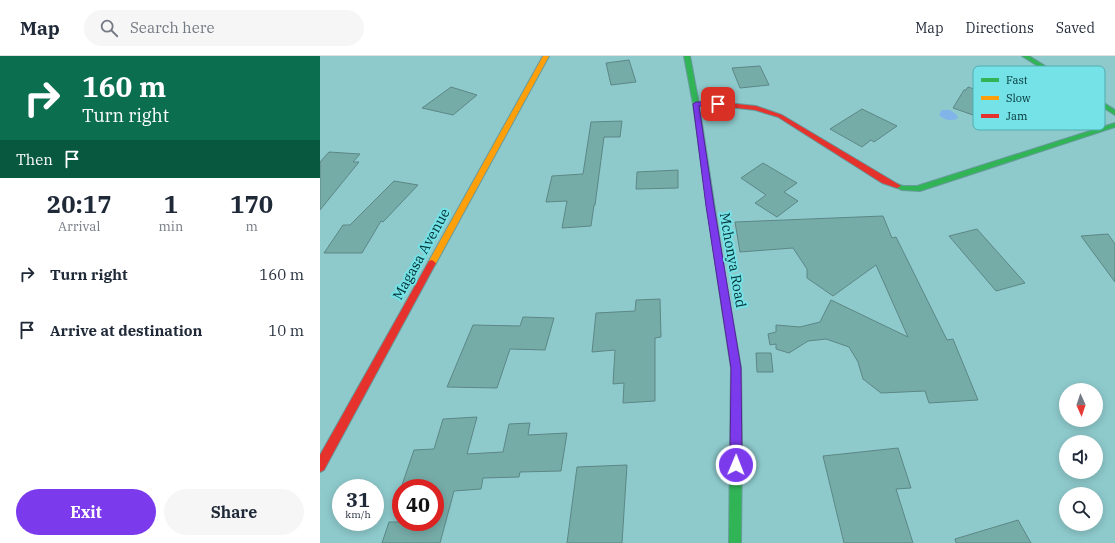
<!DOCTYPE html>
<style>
:root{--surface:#fff;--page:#f6f6f7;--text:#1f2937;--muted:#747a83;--line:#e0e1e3;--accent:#7c3aed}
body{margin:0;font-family:"IBM Plex Serif",serif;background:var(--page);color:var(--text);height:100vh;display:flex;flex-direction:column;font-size:15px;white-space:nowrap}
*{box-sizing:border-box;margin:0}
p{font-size:13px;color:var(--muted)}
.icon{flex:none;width:22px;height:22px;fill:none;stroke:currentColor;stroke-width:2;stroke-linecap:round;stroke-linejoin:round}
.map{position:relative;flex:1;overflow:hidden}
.sheet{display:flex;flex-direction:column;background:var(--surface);width:320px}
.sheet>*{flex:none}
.top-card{background:#0b6e4f;color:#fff;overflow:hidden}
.needle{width:26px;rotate:177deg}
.buttons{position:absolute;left:739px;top:327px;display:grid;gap:8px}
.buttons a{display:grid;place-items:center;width:44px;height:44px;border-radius:50%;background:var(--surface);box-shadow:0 2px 10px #0003;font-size:20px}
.speed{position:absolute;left:12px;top:423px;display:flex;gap:8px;font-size:20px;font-weight:700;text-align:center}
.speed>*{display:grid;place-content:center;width:52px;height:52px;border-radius:50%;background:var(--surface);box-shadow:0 2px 10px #0003;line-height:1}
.speed small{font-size:10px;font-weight:400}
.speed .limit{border:6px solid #d22;background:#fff;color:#111}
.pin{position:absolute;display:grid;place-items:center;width:34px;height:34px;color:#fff;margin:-17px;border-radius:8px;box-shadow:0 2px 6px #0006}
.me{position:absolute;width:44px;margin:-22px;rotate:1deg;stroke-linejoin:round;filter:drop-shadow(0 0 3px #0008)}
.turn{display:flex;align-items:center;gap:14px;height:84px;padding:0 16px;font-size:18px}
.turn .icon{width:52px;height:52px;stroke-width:2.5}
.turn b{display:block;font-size:28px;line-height:34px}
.then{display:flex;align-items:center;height:38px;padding:0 16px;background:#0003;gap:8px;font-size:15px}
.eta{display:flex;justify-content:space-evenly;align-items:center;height:68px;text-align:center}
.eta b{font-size:24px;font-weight:800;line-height:28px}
.cta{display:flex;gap:8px;margin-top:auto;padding:8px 16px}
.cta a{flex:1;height:46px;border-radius:24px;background:var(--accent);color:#fff;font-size:16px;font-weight:800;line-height:46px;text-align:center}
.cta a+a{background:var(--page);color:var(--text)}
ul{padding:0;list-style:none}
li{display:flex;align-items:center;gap:12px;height:56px;padding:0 16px}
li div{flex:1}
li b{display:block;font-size:15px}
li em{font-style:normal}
header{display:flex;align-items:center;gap:24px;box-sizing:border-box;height:56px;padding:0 20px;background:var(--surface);border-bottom:1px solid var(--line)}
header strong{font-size:19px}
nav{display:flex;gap:22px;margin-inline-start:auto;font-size:14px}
.search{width:280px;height:36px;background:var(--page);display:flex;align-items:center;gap:10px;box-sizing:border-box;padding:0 14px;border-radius:22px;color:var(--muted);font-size:15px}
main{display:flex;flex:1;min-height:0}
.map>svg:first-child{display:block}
</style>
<header>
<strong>Map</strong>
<div class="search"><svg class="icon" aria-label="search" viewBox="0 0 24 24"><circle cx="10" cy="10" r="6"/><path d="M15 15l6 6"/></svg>Search here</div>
<nav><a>Map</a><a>Directions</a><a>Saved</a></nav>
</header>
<main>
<section class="sheet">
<div class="top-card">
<div class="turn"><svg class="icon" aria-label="right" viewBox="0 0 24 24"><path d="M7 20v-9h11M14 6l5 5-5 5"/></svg><div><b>160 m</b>Turn right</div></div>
<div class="then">Then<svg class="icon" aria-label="arrive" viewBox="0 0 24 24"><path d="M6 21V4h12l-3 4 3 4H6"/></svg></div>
</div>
<div class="eta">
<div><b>20:17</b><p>Arrival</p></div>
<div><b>1</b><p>min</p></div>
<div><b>170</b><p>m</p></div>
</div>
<ul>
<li><svg class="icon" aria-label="right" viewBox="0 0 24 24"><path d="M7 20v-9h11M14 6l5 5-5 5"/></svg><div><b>Turn right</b></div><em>160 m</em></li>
<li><svg class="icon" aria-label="arrive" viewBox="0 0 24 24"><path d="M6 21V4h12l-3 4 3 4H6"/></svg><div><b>Arrive at destination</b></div><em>10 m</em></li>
</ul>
<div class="cta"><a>Exit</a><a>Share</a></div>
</section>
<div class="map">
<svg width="795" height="487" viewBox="0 0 795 487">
<rect width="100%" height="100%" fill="#8ecacc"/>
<path fill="#81b4e9" d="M622,54H630L637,59L638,62C632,66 624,64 619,59Z"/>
<path fill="#76aca8" stroke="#5c8786" d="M309,4L316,26L291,29L286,7Z
M440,10L449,29L420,32L412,12Z
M131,31L157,39L133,59L102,52Z
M648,31L666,37L653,59L633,52L644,34H646Z
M542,53L577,70L554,86L551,84L542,91L510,73Z
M302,65L300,81H284L275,149H274L271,170L242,172L247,145L226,146L232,120L263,118L271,66Z
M9,96L40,98L33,106H39L0,154V106Z
M443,107L477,127L464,136L478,145L457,161L435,147L446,139L421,122Z
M358,114V132L316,133L317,116Z
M74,125L98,129L63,166L61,165L42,197H4L23,169H30Z
M563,160L572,182L576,181L627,284L633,283L658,344L609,347L605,335L561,337L543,323L538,306L529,291L506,283L488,285L469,297L456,293V288L450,289L448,278L456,276V269L480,271L500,266L511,244L588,281L556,209L513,240L487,222V213L473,192L420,196L415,166Z
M657,173L705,227L676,235L629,180Z
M788,178L795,188V226L761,180Z
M340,243L341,281L335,282V345L303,347L304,327L293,328L295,294L272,296L276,257L315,255L316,244Z
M203,261L234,262L225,294L190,293L177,332L127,331L153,269L200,270Z
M436,297H451L453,316H437Z
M157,361L147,398L183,396L189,368L210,367L208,379L247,377L241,415L200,416L199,421L163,422L161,433L134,435L120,487H62L69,466H115V432H81L94,394L114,393L123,363Z
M578,392L591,432L576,433L593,487H524L503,400Z
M307,409L302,487H247L257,411Z
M698,464L711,487H636L635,483Z"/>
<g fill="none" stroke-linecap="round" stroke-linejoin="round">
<defs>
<path id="fast" d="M364,0H370L379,48L405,219L401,222L397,219L373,48Z
M702,0H709L795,54V59Z
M795,67V71L600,135L582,134L573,130L577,128L583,130H597Z
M416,382L420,384L422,388L421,487H409L410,388L412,384Z"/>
<path id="slow" d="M223,0H229L115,209H109L108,207L109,205Z
M401,216L405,219L421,312L422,388L420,392L416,394L412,392L410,388L411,312L397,219Z"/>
<path id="jam" d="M398,46L436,50L462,59L581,130L577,132L562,127L458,61L435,54L398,50H376L373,48L376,46Z
M112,204L116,207L4,414L0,416V399L109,205Z"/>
</defs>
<use href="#fast" stroke="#689b9d" stroke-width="2"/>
<use href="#slow" stroke="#689b9d" stroke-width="2"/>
<use href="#jam" stroke="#689b9d" stroke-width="2"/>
<use href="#fast" fill="#30b455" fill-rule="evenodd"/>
<use href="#slow" fill="#ff9f0a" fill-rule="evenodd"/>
<use href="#jam" fill="#e5322d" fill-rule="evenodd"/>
</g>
<path fill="#7c3aed" stroke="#51269a" d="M376,46H398L401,48L398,50H379L394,150L421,312L422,409L420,413L416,415L412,413L410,409L411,312L386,150L373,48Z"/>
<g text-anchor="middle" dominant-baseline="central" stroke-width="4" stroke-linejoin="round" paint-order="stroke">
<g font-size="14" fill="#003234" stroke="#74e2e6">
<text transform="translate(101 198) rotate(-61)">Magasa Avenue</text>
<text transform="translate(413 204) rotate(80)">Mchonya Road</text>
</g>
</g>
<rect x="653" y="10" width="132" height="64" rx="6" fill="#74e2e6" stroke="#51adb1" stroke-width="1"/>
<rect x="661" y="22" width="18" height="4" fill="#30b455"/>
<rect x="661" y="40" width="18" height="4" fill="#ff9f0a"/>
<rect x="661" y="58" width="18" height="4" fill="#e5322d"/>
<g font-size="11" fill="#003234">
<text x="686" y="28">Fast</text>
<text x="686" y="46">Slow</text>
<text x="686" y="64">Jam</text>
</g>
</svg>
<div class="buttons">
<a><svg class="needle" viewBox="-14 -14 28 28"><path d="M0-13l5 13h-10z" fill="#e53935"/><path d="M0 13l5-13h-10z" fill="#747a83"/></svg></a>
<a><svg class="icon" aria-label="sound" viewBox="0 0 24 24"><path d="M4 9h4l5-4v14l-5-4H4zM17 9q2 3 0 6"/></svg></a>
<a><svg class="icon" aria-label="search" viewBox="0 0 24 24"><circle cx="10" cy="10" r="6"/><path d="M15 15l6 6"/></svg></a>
</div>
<div class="speed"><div>31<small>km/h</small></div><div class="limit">40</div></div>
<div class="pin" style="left:398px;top:48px;background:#d93025"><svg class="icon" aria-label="arrive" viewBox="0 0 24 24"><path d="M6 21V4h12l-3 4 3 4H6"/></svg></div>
<svg class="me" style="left:416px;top:409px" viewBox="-20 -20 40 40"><circle r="17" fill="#7c3aed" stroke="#fff" stroke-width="3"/><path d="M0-11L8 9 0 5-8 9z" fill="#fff"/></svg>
</div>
</main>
